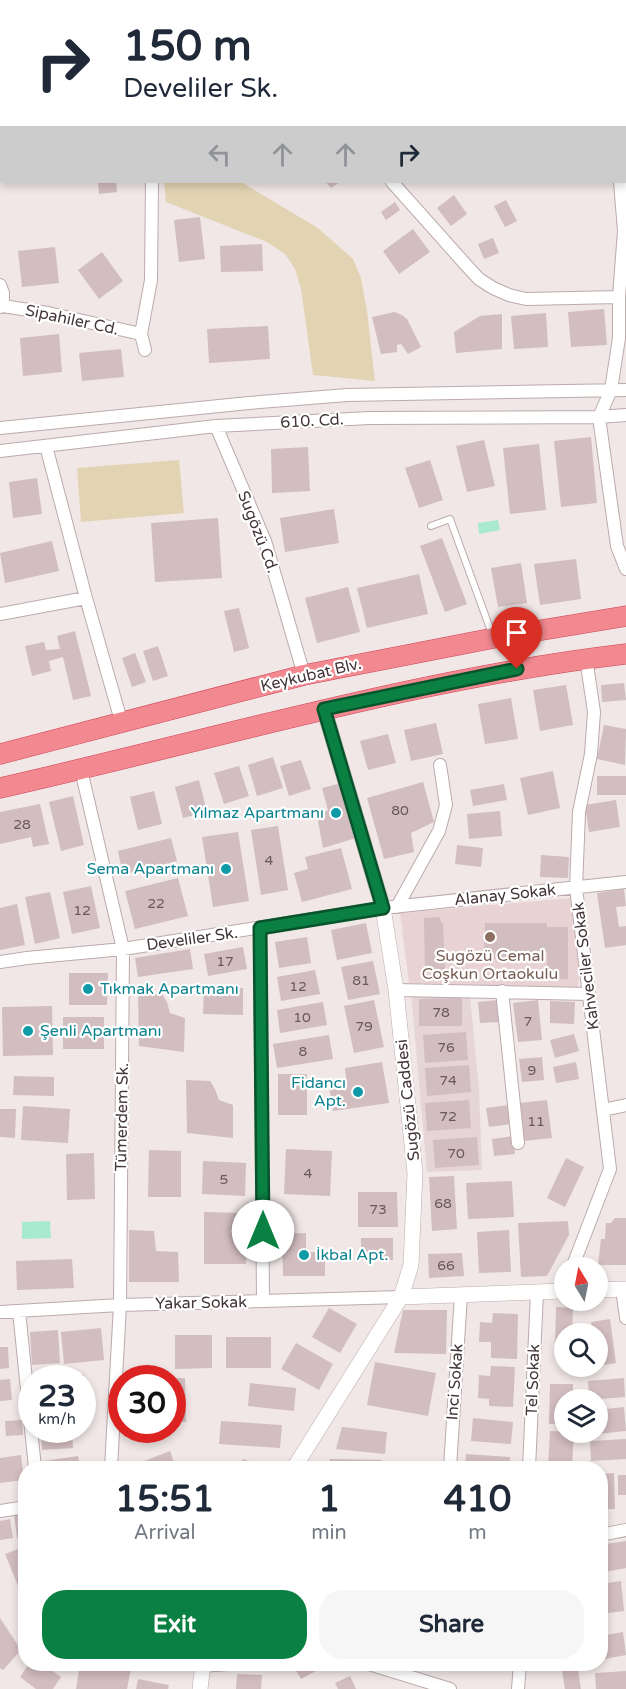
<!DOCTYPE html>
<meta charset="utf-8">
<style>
:root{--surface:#fff;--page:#f6f6f7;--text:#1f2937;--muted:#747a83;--accent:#0b8043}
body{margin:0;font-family:"Varela Round",sans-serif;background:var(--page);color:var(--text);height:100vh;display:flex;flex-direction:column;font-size:22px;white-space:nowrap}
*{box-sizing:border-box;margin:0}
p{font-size:20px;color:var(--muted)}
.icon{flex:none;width:33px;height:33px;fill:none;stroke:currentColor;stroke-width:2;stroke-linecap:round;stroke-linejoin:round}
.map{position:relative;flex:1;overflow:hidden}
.side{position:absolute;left:18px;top:1461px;width:590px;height:210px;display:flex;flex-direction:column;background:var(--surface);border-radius:24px;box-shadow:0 3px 9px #0003}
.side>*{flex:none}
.banner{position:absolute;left:0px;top:0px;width:627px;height:183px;box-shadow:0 3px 9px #0003;background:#fff;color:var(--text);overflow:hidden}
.needle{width:39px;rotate:350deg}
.buttons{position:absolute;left:554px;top:1257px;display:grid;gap:12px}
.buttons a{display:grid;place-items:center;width:54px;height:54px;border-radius:50%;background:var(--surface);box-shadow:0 3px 9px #0003;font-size:30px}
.speed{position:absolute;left:18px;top:1365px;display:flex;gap:12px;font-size:30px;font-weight:700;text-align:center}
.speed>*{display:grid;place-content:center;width:78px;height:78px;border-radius:50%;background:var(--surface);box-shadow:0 3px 9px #0003;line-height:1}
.speed small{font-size:15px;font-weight:400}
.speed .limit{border:9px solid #d22;background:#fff;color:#111}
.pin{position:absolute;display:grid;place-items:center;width:51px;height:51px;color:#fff;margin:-62px -26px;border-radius:50% 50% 50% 0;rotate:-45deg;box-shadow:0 0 6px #0007}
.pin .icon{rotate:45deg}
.me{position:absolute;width:66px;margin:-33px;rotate:0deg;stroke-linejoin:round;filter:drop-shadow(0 0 4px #0008)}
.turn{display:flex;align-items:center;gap:21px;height:126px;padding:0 24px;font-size:27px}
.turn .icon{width:78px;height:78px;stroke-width:2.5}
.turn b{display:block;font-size:42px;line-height:51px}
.lanes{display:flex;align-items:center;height:57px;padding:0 24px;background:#0003;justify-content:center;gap:30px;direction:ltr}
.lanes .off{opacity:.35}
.eta{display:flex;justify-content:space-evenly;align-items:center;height:102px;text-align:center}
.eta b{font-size:36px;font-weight:800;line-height:42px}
.primary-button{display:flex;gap:12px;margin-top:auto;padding:12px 24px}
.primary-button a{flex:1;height:69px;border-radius:24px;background:var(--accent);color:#fff;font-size:24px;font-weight:800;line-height:69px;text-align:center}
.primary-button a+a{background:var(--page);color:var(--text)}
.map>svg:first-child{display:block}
</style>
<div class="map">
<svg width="626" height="1689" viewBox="0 0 626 1689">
<rect width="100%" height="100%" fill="#f1e7e7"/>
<path fill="#e5d5d6" d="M411,993L470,997L479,1089L482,1170L427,1172Z"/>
<path fill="#e9d2d3" d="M570,898L580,960L578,987L409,983L400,913Z"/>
<path fill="#e2d4b3" d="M164,182H241L318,228L353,259L361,278L367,311L375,381L313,375L301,289L295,269L285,254L267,242L166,202Z
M179,460L184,513L81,522L77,468Z"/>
<path fill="#a8e9d2" d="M498,520L500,530L479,534L478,523Z
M50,1221L51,1238L22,1239V1222Z"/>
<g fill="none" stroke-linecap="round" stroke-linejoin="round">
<path stroke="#a8e9d2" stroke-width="4" d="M506,0L507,2"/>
</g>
<path fill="#d2bdc0" d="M98,182H116L117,192L99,194Z
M326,182H340L331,188Z
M454,195L467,214L451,226L437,208Z
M506,200L517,221L505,227L494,206Z
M395,202L400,210L386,220L381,212Z
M200,217L205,259L179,262L174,220Z
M413,229L430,252L399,274L383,251Z
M493,238L499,253L484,259L478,244Z
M262,244L263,271L221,272L220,246Z
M55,247L59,283L22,287L18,251Z
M102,252L123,281L99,299L78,270Z
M604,309L607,345L571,347L568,312Z
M394,312L402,315L407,319L421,347L408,354L401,344L397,345V352L381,354L372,317Z
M546,313L548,347L514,349L511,316Z
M502,314V349L456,353L454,332L480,316Z
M268,326L270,359L209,363L207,329Z
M59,334L62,372L23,376L20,338Z
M121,349L124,377L82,381L79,353Z
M591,437L597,503L561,507L554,441Z
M484,440L495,486L467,492L456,446Z
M539,444L546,510L510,514L503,448Z
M308,447L310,491L272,493L271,449Z
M430,460L443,500L419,508L405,468Z
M37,478L42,514L13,518L9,482Z
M334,509L339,543L285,552L280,518Z
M218,518L222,578L155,582L151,523Z
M442,538L467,604L445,612L420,546Z
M52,541L59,571L5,583L0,553Z
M576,559L581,599L540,605L534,564Z
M521,563L527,603L498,607L491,568Z
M419,574L428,614L367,628L357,588Z
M348,587L360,632L317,643L305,598Z
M239,608L249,648L234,652L224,611Z
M75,631L91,696L73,700L63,657L49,661L51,671L32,676L25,646L44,642L46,650L60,649L57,636Z
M158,646L168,676L153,681L143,651Z
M135,653L146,682L132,687L122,658Z
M624,683L626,700L602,702L601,685Z
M566,685L573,725L540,731L533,690Z
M511,698L518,739L485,744L478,704Z
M436,723L443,754L411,761L404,730Z
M604,725L626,729L625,765L597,759Z
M388,734L396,763L368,770L360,741Z
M273,757L283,788L257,796L248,765Z
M301,760L311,789L289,796L280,766Z
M239,766L249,796L224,804L214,773Z
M553,771L560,808L528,815L520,778Z
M597,776H626V795H597Z
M199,780L207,812L183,818L175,787Z
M423,782L434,822L411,833L414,852L384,859L367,798Z
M341,783L356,838L323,848L317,816L328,810L322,788Z
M504,784L507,800L473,806L470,790Z
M154,791L162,824L138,830L130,797Z
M73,796L84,845L61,851L49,802Z
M616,800L620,827L589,832L585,805Z
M40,804L49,844L33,847L31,837L0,844V812Z
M500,811L502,836L469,839L467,814Z
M278,826L288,890L261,895L251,830Z
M238,832L249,901L213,907L202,837Z
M171,838L177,861L123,875L118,851Z
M457,845L483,848L481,867L455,864Z
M341,848L352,889L302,902L294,873L308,869L305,857Z
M541,855L569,857L568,878L540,877Z
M178,878L188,916L135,929L125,891Z
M91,886L100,928L72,934L63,892Z
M624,889L626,906L616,907L619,927L626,926V945L605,948L597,893Z
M50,892L60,938L35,944L25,897Z
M17,904L25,945L0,950V908Z
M440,917L441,923H443L445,971H425L424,918Z
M366,923L372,953L337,960L331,930Z
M485,923H547V927H568V979H547V952H519V959H484Z
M307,937L311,963L279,968L275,942Z
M243,947L247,969L208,976L204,954Z
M190,949L193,969L138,977L135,958Z
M373,961L380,994L348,1000L341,967Z
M315,970L320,994L281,1001L277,977Z
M69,973H108L107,1005H69Z
M204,987L243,988V1015L203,1014Z
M138,993L162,994L167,1002L170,1013L185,1018L184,1052L139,1046Z
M462,998V1026H419V999Z
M374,1000L384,1047L354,1053L344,1006Z
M498,1000L500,1022L480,1023L478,1002Z
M538,1000L542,1040L518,1042L513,1003Z
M550,1001L575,1002L574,1024L550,1023Z
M323,1002L327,1025L280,1033L277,1010Z
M52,1006L53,1055L3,1056L2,1007Z
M63,1017H104V1049H63Z
M466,1032L468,1060L425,1063L423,1035Z
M574,1034L579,1051L555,1058L550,1040Z
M329,1035L333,1059L277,1068L273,1044Z
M542,1057L544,1080L522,1082L519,1059Z
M382,1062L389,1103L333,1111L328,1080L346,1078L345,1068Z
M576,1062L579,1079L556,1083L553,1067Z
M469,1065L471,1092L427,1096L425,1068Z
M278,1074H307V1115H278Z
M14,1076L54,1077V1096L13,1095Z
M186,1080L210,1081L215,1089L219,1100L233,1105V1138L187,1133Z
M469,1100L471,1128L427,1131L425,1103Z
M547,1100L552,1138L524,1141L520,1103Z
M509,1105L512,1124L489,1127L486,1108Z
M23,1106L70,1109L68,1143L21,1140Z
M0,1109H16L15,1138L0,1137Z
M513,1136L515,1154L494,1156L492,1139Z
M477,1137L479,1165L435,1168L433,1140Z
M286,1149L332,1151L330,1196L284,1194Z
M149,1150L181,1151V1197H148Z
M94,1153L95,1199L67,1200L66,1154Z
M566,1158L584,1167L565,1207L547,1198Z
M203,1161L246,1163L245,1196L202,1194Z
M454,1176L457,1229L432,1231L429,1177Z
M512,1181L514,1217L468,1219L466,1183Z
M358,1192H397L398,1227H358Z
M204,1212L247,1213L246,1264H204Z
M615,1218H626V1265H598L601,1239H605L606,1223H611Z
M568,1221L569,1235L547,1276L521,1277L518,1223Z
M129,1230L154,1231L156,1251L178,1252L179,1282H129Z
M509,1230L511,1272L479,1273L477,1232Z
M306,1233V1252H325V1276H283L282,1234Z
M361,1238H393V1260H361Z
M462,1253L464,1276L429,1278L428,1254Z
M72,1259L74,1288L17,1290L16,1261Z
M556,1307L573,1308L572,1334H564V1348L555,1347Z
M329,1308L357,1324L340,1353L312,1337Z
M403,1310H447L446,1354L394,1353Z
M493,1313L518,1314L517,1359L491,1358V1342H479L480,1322L492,1323Z
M610,1319L616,1363L598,1366L597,1334H593L591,1322Z
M101,1328L104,1360L64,1364L61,1332Z
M58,1330L60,1363L32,1365L30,1332Z
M175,1335H212V1368L175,1369Z
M226,1337H271V1368H226Z
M296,1343L333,1364L319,1390L281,1369Z
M0,1347H8L9,1368L0,1369Z
M375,1362L436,1373L428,1416L367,1405Z
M491,1366L515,1367L513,1407L489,1406V1399L478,1398L479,1375L490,1376Z
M82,1374H84L87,1403L82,1404V1378L74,1377L82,1376Z
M172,1378H185L186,1422H172Z
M624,1378L625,1397L589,1400L588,1381Z
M10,1379L12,1400L0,1401V1380Z
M250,1383L296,1388L294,1411L248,1406Z
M550,1384H573V1400H564V1424H549Z
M624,1407L626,1431L597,1434V1410Z
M473,1418L513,1422L511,1444L471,1441Z
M22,1420L23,1435L6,1436L5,1421Z
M221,1421L282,1425L280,1448L219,1444Z
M342,1427L387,1432L385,1454L336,1449Z
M41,1430H72L73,1448L42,1450Z
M550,1431L574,1432L572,1468H548Z
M626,1439V1459L591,1461L590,1441Z
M170,1451L176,1468H135L134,1465Z
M466,1454L510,1457L509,1468H465Z
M21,1455L24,1480L0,1483V1458Z
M78,1456L80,1468H45L44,1461Z
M243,1459L271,1468H239Z
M330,1459L382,1460V1468H326Z
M614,1473L615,1509H600V1474Z
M618,1475H626V1495H618Z
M26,1513V1537L17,1538L14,1514Z
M10,1519L13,1538L0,1540V1521Z
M626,1541V1568L600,1573V1545Z
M26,1546V1603H25L5,1554Z
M621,1581L624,1611L600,1614V1584Z
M0,1618L21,1650L3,1670L0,1668Z
M623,1632L626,1655L600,1660V1636Z
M29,1664H42L61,1677L53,1689H36L20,1677Z
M80,1664H132L127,1689H76Z
M148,1664H183L182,1671L147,1667Z
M292,1664H329L301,1679Z
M561,1664H577L581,1689H565Z
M626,1671V1689H596L595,1673Z
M237,1674L262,1675L261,1689H236Z
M350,1676L356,1689H338L335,1683Z
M138,1679L169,1685L168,1689H136Z"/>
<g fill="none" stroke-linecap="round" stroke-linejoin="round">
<defs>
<path id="service" d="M261,2L262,0
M431,526L450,519L492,634"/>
<path id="minor" d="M99,0L100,2
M575,0L578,2
M620,2L626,1
M392,182L466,265L479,279L493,288L509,295L526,299L619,297
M0,285L3,293V306L0,307
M3,306L48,313L141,334
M145,350L141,334L151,280L152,182
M599,417L611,390L619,338V297L624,231L620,182
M599,417L617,546L626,569
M216,426L265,541L304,675
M0,428L249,403L347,395L626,390
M46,446L86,598L122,724
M0,451L216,426L369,418L599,417L626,415
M0,614L86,598
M81,770L123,949L120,1305L111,1468
M397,907L439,831L446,805L440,765
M260,929L263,1301
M0,962L27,958L123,949L383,908L626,882
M396,990L589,994
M502,991L518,1143
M603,1110L626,1105
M572,1268L610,1169L576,888L579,812L591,754L594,712L586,658
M622,1289L626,1318
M19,1311L35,1468
M0,1312L120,1305L401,1297
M450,1468L461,1295
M529,1468L537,1292
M0,1511L26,1507
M600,1535L626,1530
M369,1664L450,1689
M202,1666L228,1664
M518,1689L520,1664"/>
<path id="tertiary" d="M597,1290L626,1289
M401,1297L564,1291
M294,1468L401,1297L411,1265L415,1173L396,990L383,908L324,709
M200,1689L203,1664"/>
<path id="trunk" d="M0,754L304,675L494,638L626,616
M0,788C208,741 414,679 626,654"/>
</defs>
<use href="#service" stroke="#bcaaac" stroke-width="8"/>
<use href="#minor" stroke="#bcaaac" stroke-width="14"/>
<use href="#tertiary" stroke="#bcaaac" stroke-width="16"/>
<use href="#trunk" stroke="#ce4456" stroke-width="21"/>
<use href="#service" stroke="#fff" stroke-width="6"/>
<use href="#minor" stroke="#fff" stroke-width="12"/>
<use href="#tertiary" stroke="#fff" stroke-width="15"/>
<use href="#trunk" stroke="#f28890" stroke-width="20"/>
</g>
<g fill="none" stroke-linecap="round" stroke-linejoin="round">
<defs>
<path id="route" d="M263,1231L260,928L383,908L324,709L517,669"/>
</defs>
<use href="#route" stroke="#07532c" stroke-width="15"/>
<use href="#route" stroke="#0b8043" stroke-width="10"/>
</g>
<g fill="#0f9aa8" stroke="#fff" stroke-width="2">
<circle cx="336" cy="813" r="6"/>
<circle cx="226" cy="869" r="6"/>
<circle cx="88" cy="989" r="6"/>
<circle cx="28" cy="1031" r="6"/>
<circle cx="358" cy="1092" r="6"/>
<circle cx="304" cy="1255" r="6"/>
</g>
<circle fill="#8d6e63" stroke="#fff" stroke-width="2" cx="490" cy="937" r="6"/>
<g text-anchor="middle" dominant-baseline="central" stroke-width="4.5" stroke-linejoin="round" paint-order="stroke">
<g font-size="14" fill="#68585a">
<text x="400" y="810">80</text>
<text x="22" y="824">28</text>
<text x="269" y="860">4</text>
<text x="156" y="903">22</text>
<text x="82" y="910">12</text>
<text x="225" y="961">17</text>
<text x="361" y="980">81</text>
<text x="298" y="986">12</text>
<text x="441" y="1012">78</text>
<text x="302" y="1017">10</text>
<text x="528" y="1021">7</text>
<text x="364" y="1026">79</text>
<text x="446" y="1047">76</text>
<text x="303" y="1051">8</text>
<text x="532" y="1070">9</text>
<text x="448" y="1080">74</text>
<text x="448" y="1116">72</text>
<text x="536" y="1121">11</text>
<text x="456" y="1153">70</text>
<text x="308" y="1173">4</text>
<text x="224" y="1179">5</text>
<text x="443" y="1203">68</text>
<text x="378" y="1209">73</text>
<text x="446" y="1265">66</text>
</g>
<g font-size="16" fill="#443638" stroke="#fff">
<text transform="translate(72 320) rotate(12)">Sipahiler Cd.</text>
<text transform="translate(312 421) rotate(-3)">610. Cd.</text>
<text transform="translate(258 532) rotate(69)">Sugözü Cd.</text>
<text transform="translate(311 675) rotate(-13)">Keykubat Blv.</text>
<text transform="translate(505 895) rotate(-6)">Alanay Sokak</text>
<text transform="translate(192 939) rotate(-8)">Develiler Sk.</text>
<text transform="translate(586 966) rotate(-97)">Kahveciler Sokak</text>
<text transform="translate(408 1100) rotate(-96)">Sugözü Caddesi</text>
<text transform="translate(122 1117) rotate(-89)">Tümerdem Sk.</text>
<text transform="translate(201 1303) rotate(-1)">Yakar Sokak</text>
<text transform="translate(533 1380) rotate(-88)">Tel Sokak</text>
<text transform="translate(455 1382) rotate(-86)">Inci Sokak</text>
</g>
<g font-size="16" fill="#0d838f" stroke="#fff" text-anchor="end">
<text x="324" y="813">Yılmaz Apartmanı</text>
<text x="214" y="869">Sema Apartmanı</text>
<text x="100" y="989" text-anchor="start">Tıkmak Apartmanı</text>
<text x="40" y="1031" text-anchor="start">Şenli Apartmanı</text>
<text x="346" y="1083">Fidancı<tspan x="346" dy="18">Apt.</tspan></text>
<text x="316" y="1255" text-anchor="start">İkbal Apt.</text>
</g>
<g font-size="16" fill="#785e54" stroke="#fff">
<text x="490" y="956">Sugözü Cemal<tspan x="490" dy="18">Coşkun Ortaokulu</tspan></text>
</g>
</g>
</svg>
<div class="buttons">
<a><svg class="needle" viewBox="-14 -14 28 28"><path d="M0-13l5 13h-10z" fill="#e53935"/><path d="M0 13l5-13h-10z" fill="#747a83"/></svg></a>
<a><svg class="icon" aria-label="search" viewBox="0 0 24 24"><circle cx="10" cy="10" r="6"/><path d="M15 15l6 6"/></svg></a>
<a><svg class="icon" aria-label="layers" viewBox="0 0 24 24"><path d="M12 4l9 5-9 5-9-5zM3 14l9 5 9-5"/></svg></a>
</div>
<div class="speed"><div>23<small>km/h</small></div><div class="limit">30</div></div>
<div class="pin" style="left:517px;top:669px;background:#d93025"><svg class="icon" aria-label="arrive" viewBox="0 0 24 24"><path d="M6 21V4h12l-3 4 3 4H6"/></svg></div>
<svg class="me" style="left:263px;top:1231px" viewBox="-20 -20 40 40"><circle r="19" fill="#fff"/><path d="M0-13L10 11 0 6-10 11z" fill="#0b8043"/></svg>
<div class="banner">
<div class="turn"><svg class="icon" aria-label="right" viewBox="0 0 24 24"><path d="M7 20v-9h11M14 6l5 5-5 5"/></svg><div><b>150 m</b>Develiler Sk.</div></div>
<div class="lanes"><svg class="icon off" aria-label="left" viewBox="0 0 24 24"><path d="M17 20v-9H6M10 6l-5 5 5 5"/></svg><svg class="icon off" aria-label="ahead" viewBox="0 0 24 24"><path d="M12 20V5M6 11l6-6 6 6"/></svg><svg class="icon off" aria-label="ahead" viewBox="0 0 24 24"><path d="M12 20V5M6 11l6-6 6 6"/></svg><svg class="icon" aria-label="right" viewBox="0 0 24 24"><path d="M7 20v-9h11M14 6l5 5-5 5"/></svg></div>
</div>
<section class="side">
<div class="eta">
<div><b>15:51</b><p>Arrival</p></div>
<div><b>1</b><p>min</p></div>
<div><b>410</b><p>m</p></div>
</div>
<div class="primary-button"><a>Exit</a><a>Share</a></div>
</section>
</div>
